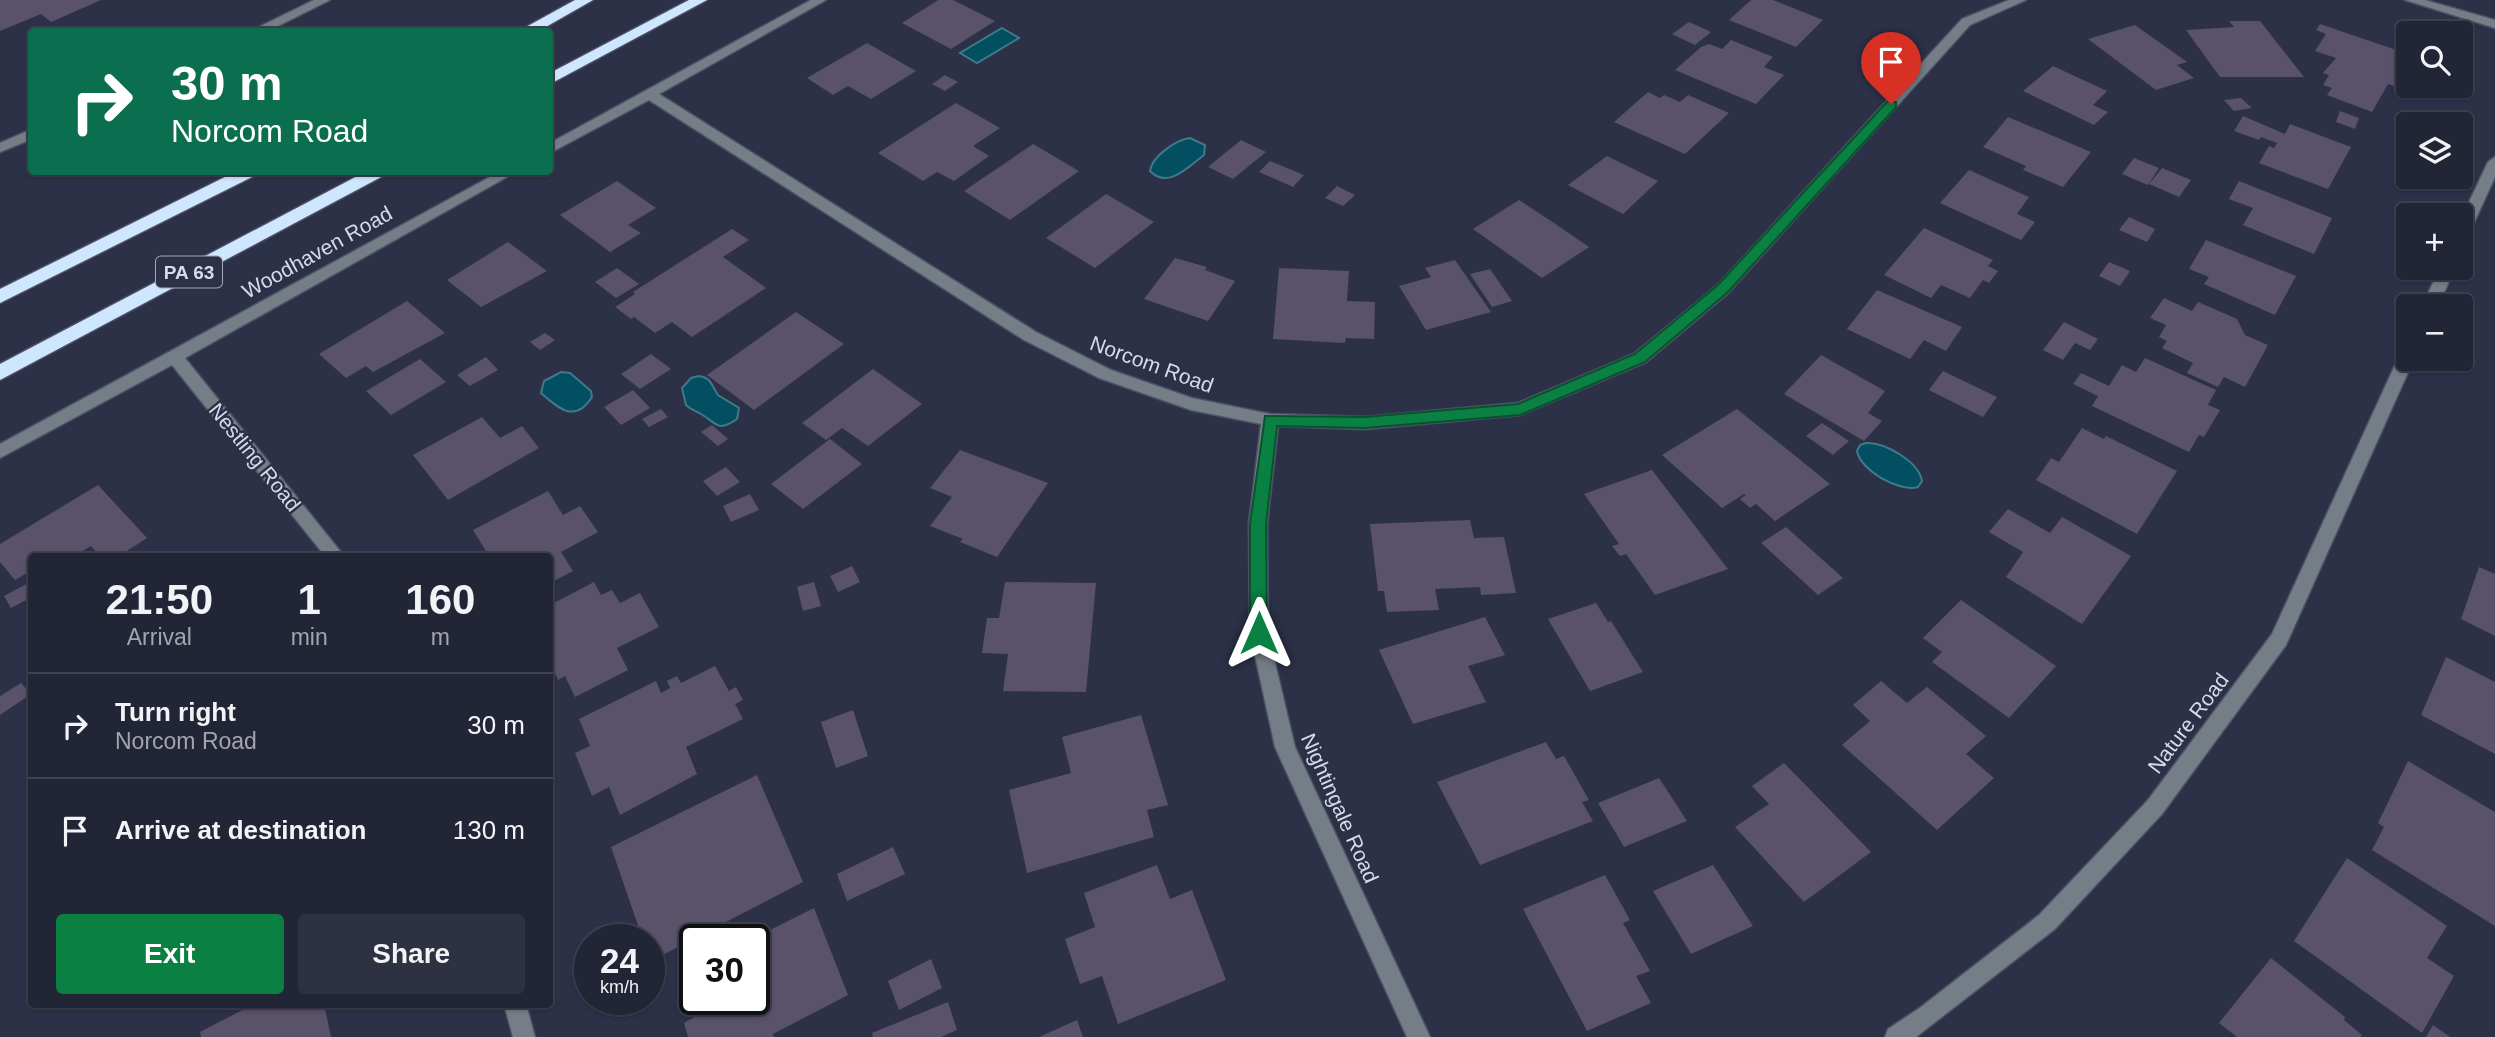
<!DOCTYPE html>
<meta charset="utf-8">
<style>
:root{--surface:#212536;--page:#2d3142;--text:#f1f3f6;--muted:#a2a5ad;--line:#3e4251;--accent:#0b8043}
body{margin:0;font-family:Helvetica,sans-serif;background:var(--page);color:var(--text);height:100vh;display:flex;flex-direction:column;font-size:26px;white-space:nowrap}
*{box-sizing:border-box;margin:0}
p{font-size:23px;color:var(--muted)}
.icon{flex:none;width:38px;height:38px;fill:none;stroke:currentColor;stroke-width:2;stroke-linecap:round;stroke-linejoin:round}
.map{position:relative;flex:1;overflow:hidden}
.drawer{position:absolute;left:28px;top:553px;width:525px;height:455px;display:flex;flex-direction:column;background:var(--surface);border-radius:7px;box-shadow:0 2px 5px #0004,0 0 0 2px var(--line)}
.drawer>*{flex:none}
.guide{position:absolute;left:28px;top:28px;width:525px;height:147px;border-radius:7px;box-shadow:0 2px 5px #0004,0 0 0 2px var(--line);background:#0b6e4f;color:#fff;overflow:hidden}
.tools{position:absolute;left:2396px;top:21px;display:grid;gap:14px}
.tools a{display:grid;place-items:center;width:77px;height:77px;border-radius:7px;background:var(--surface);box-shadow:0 2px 5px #0004,0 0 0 2px var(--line);font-size:35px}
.speed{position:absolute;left:574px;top:924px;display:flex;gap:14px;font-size:35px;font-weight:700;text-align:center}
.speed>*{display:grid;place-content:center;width:91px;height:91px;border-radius:50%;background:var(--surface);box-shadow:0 2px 5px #0004,0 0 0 2px var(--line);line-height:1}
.speed small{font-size:18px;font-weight:400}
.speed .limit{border:4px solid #111;border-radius:10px;background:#fff;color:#111}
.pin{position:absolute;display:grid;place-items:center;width:60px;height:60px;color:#fff;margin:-72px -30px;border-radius:50% 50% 50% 0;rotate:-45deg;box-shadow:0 0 7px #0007}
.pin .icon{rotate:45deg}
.me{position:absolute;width:77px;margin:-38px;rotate:0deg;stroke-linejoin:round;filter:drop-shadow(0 0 5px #0008)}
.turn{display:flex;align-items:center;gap:24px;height:147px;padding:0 28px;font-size:32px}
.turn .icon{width:91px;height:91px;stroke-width:2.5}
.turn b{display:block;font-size:49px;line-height:60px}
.eta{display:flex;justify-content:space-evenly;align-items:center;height:119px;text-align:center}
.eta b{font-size:42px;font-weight:700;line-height:49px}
.primary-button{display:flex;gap:14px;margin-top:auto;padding:14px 28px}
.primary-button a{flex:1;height:80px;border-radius:7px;background:var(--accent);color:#fff;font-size:28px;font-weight:700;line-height:80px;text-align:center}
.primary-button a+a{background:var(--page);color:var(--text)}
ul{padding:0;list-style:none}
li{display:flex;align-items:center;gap:21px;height:105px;padding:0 28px;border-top:2px solid var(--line)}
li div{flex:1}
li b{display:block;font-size:26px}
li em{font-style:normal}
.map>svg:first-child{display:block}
</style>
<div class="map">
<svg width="2495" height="1037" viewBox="0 0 2495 1037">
<rect width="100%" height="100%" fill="#2c3148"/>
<path fill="#014f60" stroke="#417989" stroke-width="2" d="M1002,28L1019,38L977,63L960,53Z
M1190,138L1205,145L1204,155C1189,166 1168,190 1150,171C1152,156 1176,140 1190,138Z
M561,372L570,373L591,391L592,397C575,424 558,408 541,393L544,381Z
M699,376C712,378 711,385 718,395L739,408L737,419C717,433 717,423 701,414C696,411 691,410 686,405L682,388L691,378Z
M1866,443C1885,442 1919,462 1922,481L1918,487C1900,493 1860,470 1857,451L1860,445Z"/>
<path fill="#5a516a" d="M0,0H101L51,22L41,14L0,31Z
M938,0H953L995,21L951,49L902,23Z
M1751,0H1773L1823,20L1796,47L1729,20Z
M2229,21H2260L2304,77H2220L2186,30L2234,27Z
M1689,22L1711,32L1695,45L1672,34Z
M2320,24L2408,54V68L2397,87L2388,84L2372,112L2327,95L2332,88L2323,85L2329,75L2323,73L2336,58L2315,51L2326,34L2316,30Z
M2135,25L2187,62L2177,65L2194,78L2156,90L2088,39Z
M1731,40L1773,57L1764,67L1784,75L1756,104L1675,70L1701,47L1709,44L1722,49Z
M867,43L916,71L871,99L848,86L833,95L807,78Z
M2053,66L2107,91L2093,105L2108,112L2094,125L2023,91Z
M945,75L958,82L945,91L932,84Z
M1648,92L1660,98L1664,95L1680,102L1688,95L1729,113L1685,154L1614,122Z
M2241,98L2252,108L2234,111L2224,100Z
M956,103L1000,128L973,146L989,156L954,181L937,172L923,181L878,153Z
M2340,111L2359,118L2355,129L2336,122Z
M2243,116L2285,134L2290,124L2351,147L2328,189L2259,163L2269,146L2274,148L2277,143L2261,137L2259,140L2234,131Z
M2008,117L2091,152L2063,187L2023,170L2026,166L1983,147Z
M1241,140L1266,152L1233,179L1208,167Z
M1033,144L1079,171L1010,220L964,191Z
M1607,156L1658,181L1623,214L1568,185Z
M2134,158L2159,168L2148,185L2122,174Z
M1270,161L1304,175L1293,187L1259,172Z
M2162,168L2191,180L2179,197L2149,184Z
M1969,170L2029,197L2017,214L2035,222L2021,240L1940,203Z
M617,181L656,208L628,225L641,233L610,252L560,215Z
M2239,181L2332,218L2314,254L2243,225L2253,208L2229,199Z
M1337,186L1355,195L1343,206L1325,198Z
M1106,194L1154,222L1095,268L1046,238Z
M1519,200L1554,223L1589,247L1542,278L1473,229Z
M2129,217L2155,229L2147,242L2119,230Z
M1924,228L1993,260L1988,266L1998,271L1989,283L1983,280L1970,298L1941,285L1931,298L1884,275Z
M732,229L749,240L723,257L766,288L692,337L672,322L655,333L634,317L631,319L615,307L635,294L633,292Z
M2206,240L2296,276L2275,315L2204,284L2209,277L2189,269Z
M508,242L547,271L481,307L447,280Z
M1175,258L1207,267L1205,270L1235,281L1208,321L1144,299Z
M1455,260L1491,312L1426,330L1399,286L1431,277L1425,268Z
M2109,262L2130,271L2120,286L2099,276Z
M617,268L639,284L616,298L595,282Z
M1279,268L1349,271L1347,301L1375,302L1374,339L1346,338L1345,343L1273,339Z
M1490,269L1512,301L1492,307L1470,274Z
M1877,290L1962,327L1946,351L1924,340L1910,359L1847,329Z
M2164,298L2192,311L2198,302L2237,319L2245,335L2268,345L2245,387L2224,377L2218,387L2187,373L2193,363L2162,348L2167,341L2159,337L2166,325L2150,318Z
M407,301L445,333L373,372L366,366L346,378L319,354Z
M796,312L844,344L754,410L707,375Z
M2064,322L2098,339L2090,350L2075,343L2063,360L2043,350Z
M545,333L555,340L540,350L530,342Z
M651,354L671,369L640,389L621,374Z
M1821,355L1885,391L1868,413L1882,421L1864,441L1784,394Z
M486,357L498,370L470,386L457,375Z
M2145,358L2216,390L2208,405L2220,410L2204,437L2199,435L2189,452L2092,406L2098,396L2073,384L2081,373L2109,386L2122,365L2136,372Z
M420,359L446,382L391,415L366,391Z
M873,369L922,404L868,446L842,428L826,440L802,423Z
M1943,371L1997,397L1983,417L1929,390Z
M633,390L650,408L621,425L604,407Z
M661,409L668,417L649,427L642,419Z
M1737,409L1830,484L1775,521L1756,504L1750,508L1740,499L1746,495L1744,494L1722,508L1662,455Z
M482,417L500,438L522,426L539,448L448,500L413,455Z
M1822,423L1849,441L1833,455L1806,436Z
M712,425L728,439L718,446L701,432Z
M2082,428L2104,439L2106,436L2177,471L2137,534L2036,480L2051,458L2059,462Z
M830,439L862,464L803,509L771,484Z
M960,450L1048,483L997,557L960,542L963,539L930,526L952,497L930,488Z
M726,467L740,482L717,496L703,481Z
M1652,470L1728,569L1655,595L1626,554L1620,556L1612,546L1619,544L1584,494Z
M98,485L147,538L119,556H100L91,546L74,556H32V570L15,580L0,562V544Z
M548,491L563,515L580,506L598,532L561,552L573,571L550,583V556H489L473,530Z
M750,494L759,510L731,522L723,506Z
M2008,509L2050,533L2062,517L2131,556L2082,624L2006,577L2023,552L1989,532Z
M1470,520L1474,538L1504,537L1516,593L1481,595L1480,587L1435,589L1439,610L1387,612L1384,591H1378L1370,524Z
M1786,527L1843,578L1818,595L1761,543Z
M852,566L860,582L838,592L830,576Z
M2479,567L2495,574V636L2461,619Z
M30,582L32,597L11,608L4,596Z
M594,582L601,595L612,590L620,603L640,593L659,627L617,648L628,670L575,697L565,676L558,680L550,662V605Z
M814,582L821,606L803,611L797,587Z
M1005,582L1096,583L1086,692L1003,691L1008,654L982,653L987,618H999Z
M1961,600L2056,666L2009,718L1932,662L1942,652L1923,638Z
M1596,603L1608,622L1611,621L1643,672L1590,691L1548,619Z
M1485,617L1505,655L1468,666L1486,702L1413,724L1379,650Z
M2446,657L2495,682V754L2421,715Z
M715,666L729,691L736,687L743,700L735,704L743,719L686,747L697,774L620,815L609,787L592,796L575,753L590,746L579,719L656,681L661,693L670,688L667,681L677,676L681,683Z
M1881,681L1907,703L1927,687L1986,736L1966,754L1994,778L1937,830L1842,745L1870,721L1853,705Z
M21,683L31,694L0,715V696Z
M853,710L868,756L836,768L821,722Z
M1141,715L1168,805L1147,810L1154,837L1027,873L1009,790L1071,773L1062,737Z
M1546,742L1556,759L1564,756L1589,800L1582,802L1593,821L1480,865L1437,782Z
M2408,761L2495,812V926L2372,850L2384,827L2378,823Z
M1784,763L1871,852L1804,902L1735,827L1769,804L1752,786Z
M757,775L803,882L651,961L649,940H643L611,847Z
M1659,778L1687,821L1624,847L1598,803Z
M893,847L905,874L847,901L837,874Z
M2347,858L2447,926L2427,958L2454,976L2422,1033L2294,941Z
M1157,865L1170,899L1192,890L1226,980L1118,1024L1102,976L1080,984L1065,939L1095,927L1084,893Z
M1713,865L1753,926L1691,954L1653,891Z
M1605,875L1630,920L1623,923L1650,971L1636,976L1651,1003L1587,1031L1523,909Z
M814,908L848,995L773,1034L774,1037H688L684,1023L698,1015L684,972L695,967V999H754V940H750Z
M2271,958L2345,1017L2344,1020L2362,1035L2360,1037H2237L2219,1023Z
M931,959L942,988L899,1010L888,981Z
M948,1002L957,1030L941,1037H873L872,1033Z
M254,1004H324L331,1037H201L200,1032Z
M1077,1020L1083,1037H1039Z
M2433,1025L2450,1037H2426Z"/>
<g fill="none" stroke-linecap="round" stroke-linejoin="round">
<defs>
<path id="minor" d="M314,0H330L266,32H249Z
M811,0H826L659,94L1036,332L1111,370L1192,398L1270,414L1365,417L1518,403L1634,354L1718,285L1962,19L2009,0H2026L1970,25L1728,293L1646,362L1520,415L1365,429L1278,426L1267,524L1268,633L1295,747L1430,1037H1407L1275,747L1250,633L1249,524L1261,424L1191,410L1099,378L1024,340L649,100L550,153V143Z
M2405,0H2425L2495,20V28Z
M32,129V139L0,152V143Z
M2495,157V177L2467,238L2460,243V221L2488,162Z
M499,172H516L185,358L344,556H325L172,365L0,458V444Z
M2440,268H2455L2438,306H2422Z
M2408,348V359H2414L2286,645L2162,814L2055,929L1916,1037H1885L1888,1029L1921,1007L2039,915L2148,800L2272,634L2400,354Z
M504,1004H526L535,1037H513Z"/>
<path id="highway" d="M575,0H593L537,32H517Z
M689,0H707L550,84V73Z
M235,172H256L254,176L0,303V289Z
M365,172H385L383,176L0,380V364Z"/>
</defs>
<use href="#minor" stroke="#4b5065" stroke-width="3"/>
<use href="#highway" stroke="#4b5065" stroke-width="3"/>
<use href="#minor" fill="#757e87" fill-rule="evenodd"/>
<use href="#highway" fill="#cfe7fe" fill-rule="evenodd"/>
</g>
<path fill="#0b8043" stroke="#07532c" stroke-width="2" d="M1891,101L1896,102V107L1728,292L1645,362L1520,415L1365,428L1277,426L1266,524L1267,633L1265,638L1259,640L1253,638L1250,633V524L1265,416L1365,417L1518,404L1635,354L1718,285L1887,102Z"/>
<g text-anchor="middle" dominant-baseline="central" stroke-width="5" stroke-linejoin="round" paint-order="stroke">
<rect fill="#2c3148" stroke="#a4a8b9" stroke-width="2" x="156" y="256.5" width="66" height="31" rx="5"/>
<g font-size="19" font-weight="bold" fill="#d7dbe9">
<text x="189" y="272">PA 63</text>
</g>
<g font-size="21" fill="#d7dbe9" stroke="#2c3148">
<text transform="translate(317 252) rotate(-29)">Woodhaven Road</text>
<text transform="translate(1152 364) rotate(20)">Norcom Road</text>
<text transform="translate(255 457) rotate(51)">Nestling Road</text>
<text transform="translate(2188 723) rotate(-53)">Nature Road</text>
<text transform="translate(1340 808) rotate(66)">Nightingale Road</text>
</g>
</g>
</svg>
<div class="tools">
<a><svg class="icon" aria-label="search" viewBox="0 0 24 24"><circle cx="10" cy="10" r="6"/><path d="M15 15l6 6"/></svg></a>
<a><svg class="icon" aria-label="layers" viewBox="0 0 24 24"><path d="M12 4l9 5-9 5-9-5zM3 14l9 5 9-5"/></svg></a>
<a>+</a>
<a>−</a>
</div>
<div class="speed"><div>24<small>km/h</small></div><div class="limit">30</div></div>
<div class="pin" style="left:1891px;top:104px;background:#d93025"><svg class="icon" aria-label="arrive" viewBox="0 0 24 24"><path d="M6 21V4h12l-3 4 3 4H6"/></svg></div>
<svg class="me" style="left:1259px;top:633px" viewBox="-20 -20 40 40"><path d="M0-17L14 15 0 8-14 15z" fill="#0b8043" stroke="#fff" stroke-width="4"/></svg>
<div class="guide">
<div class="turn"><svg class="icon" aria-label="right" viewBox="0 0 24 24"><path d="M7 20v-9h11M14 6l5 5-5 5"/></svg><div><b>30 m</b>Norcom Road</div></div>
</div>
<section class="drawer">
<div class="eta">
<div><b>21:50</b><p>Arrival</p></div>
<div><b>1</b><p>min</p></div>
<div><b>160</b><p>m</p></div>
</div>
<ul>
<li><svg class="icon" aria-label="right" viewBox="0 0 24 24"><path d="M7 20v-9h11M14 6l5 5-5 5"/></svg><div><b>Turn right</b><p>Norcom Road</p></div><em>30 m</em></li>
<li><svg class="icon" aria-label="arrive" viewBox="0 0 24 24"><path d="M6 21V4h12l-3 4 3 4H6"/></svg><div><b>Arrive at destination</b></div><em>130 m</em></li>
</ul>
<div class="primary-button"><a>Exit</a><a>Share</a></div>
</section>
</div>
